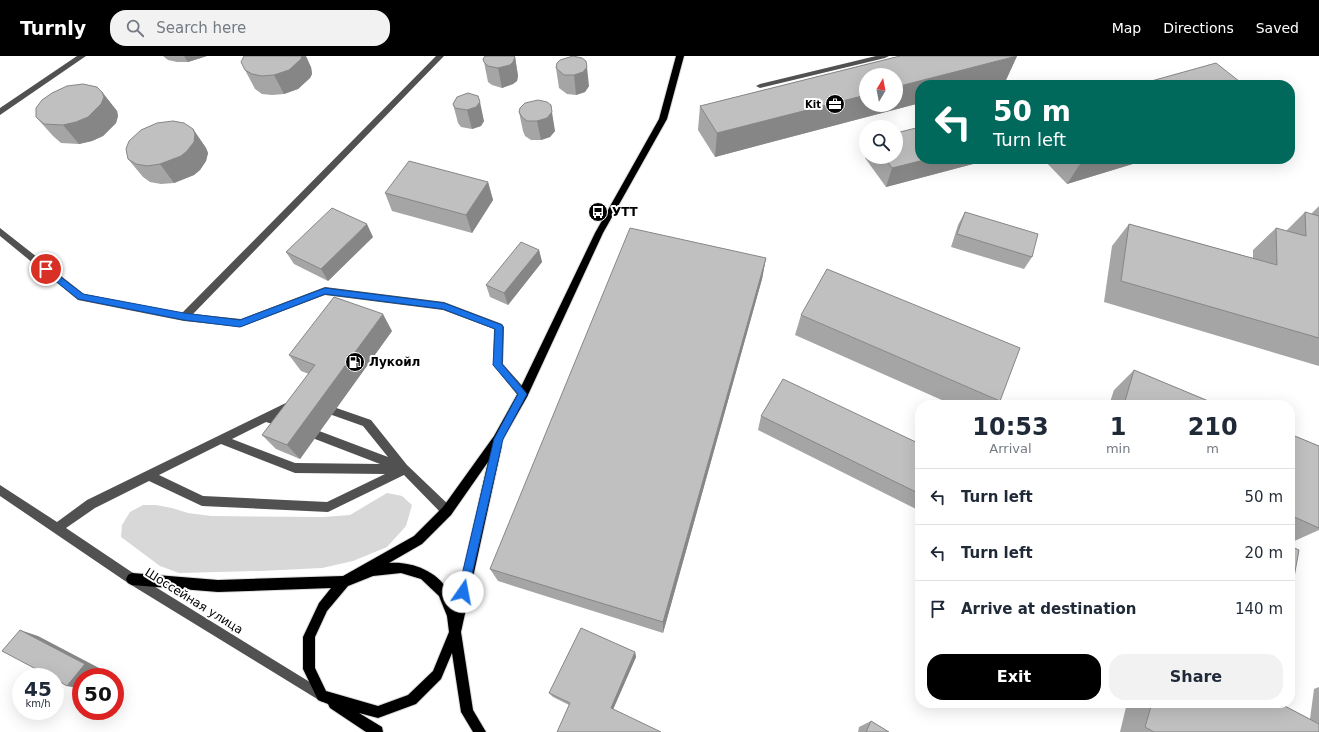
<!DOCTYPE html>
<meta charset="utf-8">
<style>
:root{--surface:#fff;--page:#f2f2f3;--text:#1f2937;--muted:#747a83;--line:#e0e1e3;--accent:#000}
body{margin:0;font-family:"DejaVu Sans",sans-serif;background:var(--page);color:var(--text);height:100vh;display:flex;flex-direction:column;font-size:15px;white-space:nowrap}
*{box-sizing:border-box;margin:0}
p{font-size:13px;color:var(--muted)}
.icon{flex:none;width:22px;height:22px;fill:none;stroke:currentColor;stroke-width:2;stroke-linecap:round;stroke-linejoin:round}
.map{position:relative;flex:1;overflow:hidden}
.details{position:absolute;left:915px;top:344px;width:380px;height:308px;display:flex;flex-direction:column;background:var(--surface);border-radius:16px;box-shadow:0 4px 16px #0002}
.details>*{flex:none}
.banner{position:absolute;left:915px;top:24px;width:380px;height:84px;border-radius:16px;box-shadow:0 4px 16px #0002;background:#00695c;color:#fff;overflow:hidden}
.needle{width:26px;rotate:10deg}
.controls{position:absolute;left:859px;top:12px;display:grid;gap:8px}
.controls a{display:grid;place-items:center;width:44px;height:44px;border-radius:50%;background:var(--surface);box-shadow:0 4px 16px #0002;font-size:20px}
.speed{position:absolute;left:12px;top:612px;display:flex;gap:8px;font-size:20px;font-weight:700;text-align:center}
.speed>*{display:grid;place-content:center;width:52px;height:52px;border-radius:50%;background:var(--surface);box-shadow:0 4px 16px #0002;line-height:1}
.speed small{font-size:10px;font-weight:400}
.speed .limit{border:6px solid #d22;background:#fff;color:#111}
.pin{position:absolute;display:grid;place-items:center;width:34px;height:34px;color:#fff;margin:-17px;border:2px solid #fff;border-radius:50%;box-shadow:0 1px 4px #0007}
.me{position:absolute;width:44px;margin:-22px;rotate:12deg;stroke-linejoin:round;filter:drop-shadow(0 0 3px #0008)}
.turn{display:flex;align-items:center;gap:14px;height:84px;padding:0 12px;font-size:18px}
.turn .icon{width:52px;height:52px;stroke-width:2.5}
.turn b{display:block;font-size:28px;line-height:34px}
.eta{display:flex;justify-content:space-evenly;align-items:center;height:68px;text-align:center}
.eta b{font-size:24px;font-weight:700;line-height:28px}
.action{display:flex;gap:8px;margin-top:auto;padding:8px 12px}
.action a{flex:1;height:46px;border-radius:16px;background:var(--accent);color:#fff;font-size:16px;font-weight:700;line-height:46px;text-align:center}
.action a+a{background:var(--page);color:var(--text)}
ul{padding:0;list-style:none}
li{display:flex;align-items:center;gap:12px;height:56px;padding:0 12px;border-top:1px solid var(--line)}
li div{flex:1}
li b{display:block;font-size:15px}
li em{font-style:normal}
header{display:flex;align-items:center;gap:24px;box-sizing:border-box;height:56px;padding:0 20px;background:var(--accent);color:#fff}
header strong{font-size:19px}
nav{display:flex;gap:22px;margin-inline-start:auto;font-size:14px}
.search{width:280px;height:36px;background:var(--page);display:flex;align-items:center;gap:10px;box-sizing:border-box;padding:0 14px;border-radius:16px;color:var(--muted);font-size:15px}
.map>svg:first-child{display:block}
</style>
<header>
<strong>Turnly</strong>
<div class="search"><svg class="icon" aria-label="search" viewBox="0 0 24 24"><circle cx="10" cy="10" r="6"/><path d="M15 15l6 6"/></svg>Search here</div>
<nav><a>Map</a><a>Directions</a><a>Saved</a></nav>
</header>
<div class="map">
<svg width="1319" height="676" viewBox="0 0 1319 676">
<rect width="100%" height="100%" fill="#fff"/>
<path fill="#d8d8d8" d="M387,437L402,440L412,449L406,470L387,491L353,505L322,512L261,515L179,517L160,510L121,481L122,469L130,456L143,449H156L172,452L188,457L211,460L323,461L350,459Z"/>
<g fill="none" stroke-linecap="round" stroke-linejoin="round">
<defs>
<path id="major" d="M676,0H684L667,63L603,177L527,341L501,387L502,389L461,576L473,654L486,676H473L461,656L452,597L441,623L416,648L378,662L359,657L382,671L383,676H366L330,652L328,648L318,644L303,613V581L319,547L331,532L218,536L132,529L128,527L126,523L128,519L132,517L218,524L343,520L414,480L443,451L494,380L519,335L595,177L659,63ZM488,406L455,550C452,545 451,538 447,533C436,514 409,505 389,507L422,488L451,459ZM401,517L421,523L439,540L447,560L449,576L433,615L408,639L378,650L326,635L315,612V581L327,555L348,530L373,520Z"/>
</defs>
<use href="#major" stroke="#dbdbdb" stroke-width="2"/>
<path fill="#515151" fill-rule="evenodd" d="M77,0H86L0,59V52Z
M436,0H444L193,258L241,263L325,231L444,246L502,268L504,271L503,308L527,335L528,338L527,341L523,342L519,341L493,309L494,273L443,254L325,239L241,271L184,265L78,244L0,180V172L84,238L182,257Z
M876,0H889L885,2L760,32L756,30L760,28Z
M294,343L298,344L299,347L298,350L276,360L289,365L290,368L289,371L285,372L266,366L232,383L295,407L380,408L302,378L301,375L302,372L306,370L388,401L363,370L318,354L317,351L318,348L322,347L371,364L407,409L451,451L452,455L451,459L447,460L443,459L404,419L328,456L202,450L149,425L95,452L66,472L136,519L326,636L328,640L326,644L322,646L128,527L0,440V429L57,466L87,444ZM221,388L295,417L385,418L327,446L203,440L159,419Z"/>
<use href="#major" fill="#000" fill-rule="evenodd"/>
</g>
<path fill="#a5a5a5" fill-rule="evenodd" d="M163,0H207L188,6H177L168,4Z
M900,0H1017L1006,24L988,29H920V47L715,101L698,74L700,50ZM866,19H896V49H866Z
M515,1L518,20L517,25L513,28L502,32L492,29L488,26L484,6Z
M557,7L589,30L585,36L576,39L567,38L559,32L556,12Z
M311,11L312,18L310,22L298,33L284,38L272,39L262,38L255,33L245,14Z
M102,36L117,55L118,60L116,67L103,80L92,85L79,88L61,87L53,80L36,61Z
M457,41L484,65L481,70L472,73L461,71L458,67L453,48Z
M520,52L555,75L550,81L541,84H531L525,80L523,75L519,56Z
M193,73L206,92L208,97L206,105L200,114L194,119L174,127L161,128L150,126L143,121L128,103Z
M866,99V101H896L973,108L886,131L865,102Z
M1043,103H1149L1067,128Z
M488,126L493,144L472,177L392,155L385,137Z
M1319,150V310L1104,246L1112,190L1129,168L1253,202V194L1276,172L1286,175L1305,156L1311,158Z
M965,156L1032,201L1024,213L951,191L958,169Z
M373,181L328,225L294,208L286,196Z
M539,194L542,206L508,249L490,241L486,229Z
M766,202L762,223L663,577L498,525L490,513Z
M801,259L1000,345L996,349H953L795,279Z
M392,275L300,403L276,393L262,379L309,318L301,315L289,299Z
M1134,314L1218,349H1109L1114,334Z
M761,360L920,388V455L758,374Z
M1290,378L1319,390V474L1290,487Z
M635,596L636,601L613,653L569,649L553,641L549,637Z
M1319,631V676H1120L1127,647H1279L1310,663L1314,633Z
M871,665L889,676H858L859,671Z"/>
<path fill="#868686" d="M184,0H207L188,6Z
M302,0H306L311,11L312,18L310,22L298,33L284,38L274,19Z
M1017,0L1006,24L988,29H920V47L715,101L717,77L866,39V49H896V31Z
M515,1L518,20L517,25L513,28L502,32L498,12Z
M587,11L589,30L585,36L576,39L574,19Z
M102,36L117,55L118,60L116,67L103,80L92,85L79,88L63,69Z
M480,46L484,65L481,70L472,73L467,54Z
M552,56L555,75L550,81L541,84L537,65Z
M193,73L206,92L208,97L206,105L200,114L194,119L174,127L160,108Z
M928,103H976L973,108L886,131L892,112Z
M1088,103H1149L1067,128L1082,105Z
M488,126L493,144L472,177L466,159Z
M367,168L373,181L328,225L321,213Z
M539,194L542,206L508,249L504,237Z
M766,202L762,223L663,577V566Z
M383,258L392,275L300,403L287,389Z
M20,574L38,580L101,613L95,621H81V633L67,630Z
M635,596L636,601L612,656L611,652Z"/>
<path fill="#c0c0c0" stroke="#868686" d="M244,0H302L301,3L289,14L274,19L262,20L252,18L245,14L241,6Z
M485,0H514L515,1L513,6L510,9L498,12L488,10L484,6L483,3Z
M573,0L582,2L586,5L587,11L583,16L574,19H564L556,12L557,7L560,4Z
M900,0H1017L896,31V19H866V39L717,77L700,50Z
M1216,7L1244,29H1137Z
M83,28L97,31L102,36L104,41L101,48L88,61L76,66L63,69L44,68L36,61V52L42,44L52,37L67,30Z
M468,37L478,40L480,46L476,51L467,54L455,52L453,48L457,41Z
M538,44L547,46L551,49L552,56L547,62L537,65H527L522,61L519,56L520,52L525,47Z
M173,65L184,67L193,73L195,78L194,86L187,95L181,100L160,108L147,110L136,108L128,103L126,93L129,85L141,74L157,67Z
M920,71V103H928L892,112L884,101H896V77Z
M1080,103H1088L1082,105Z
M409,105L488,126L466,159L385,137Z
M332,152L367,168L321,213L286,196Z
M965,156L1038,178L1032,201L957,178Z
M1305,156L1319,160V282L1121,225L1129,168L1277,209L1276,172L1306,180Z
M630,172L766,202L663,566L490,513Z
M521,186L539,194L504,237L486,229Z
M827,213L1020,292L1000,345L801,259Z
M334,241L383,258L287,389L262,379L315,309L289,299Z
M1134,314L1218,349H1135L1125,345Z
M783,323L920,388V438L761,360Z
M1290,378L1319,390V472L1290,459Z
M1290,490L1299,494L1290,543Z
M581,572L635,596L611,652L661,676H557L570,647L549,637Z
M20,574L85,608L67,630L55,623V621H51L2,595Z
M1152,647H1279L1319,668V676H1154L1145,671Z
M871,665L889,676H866Z"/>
<path fill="#1a73e8" stroke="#114b97" d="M46,210L83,238L184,257L240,264L325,232L444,247L502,269L503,271L502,308L527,338L503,383L467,540L463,542L459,540L458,536L494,383L518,338L493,309L495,273L443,253L325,238L240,271L184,264L78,243L43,215V211Z"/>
<defs>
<symbol id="office-disc" viewBox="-11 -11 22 22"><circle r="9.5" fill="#000" stroke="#fff"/><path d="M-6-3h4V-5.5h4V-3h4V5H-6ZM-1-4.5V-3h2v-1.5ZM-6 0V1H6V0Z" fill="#fff"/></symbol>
<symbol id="bus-disc" viewBox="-11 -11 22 22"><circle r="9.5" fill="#000" stroke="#fff"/><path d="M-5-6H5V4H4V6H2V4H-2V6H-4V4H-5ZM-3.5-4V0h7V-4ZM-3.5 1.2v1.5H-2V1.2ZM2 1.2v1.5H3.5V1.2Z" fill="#fff"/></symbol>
<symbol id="fuel-disc" viewBox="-11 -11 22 22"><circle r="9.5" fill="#000" stroke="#fff"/><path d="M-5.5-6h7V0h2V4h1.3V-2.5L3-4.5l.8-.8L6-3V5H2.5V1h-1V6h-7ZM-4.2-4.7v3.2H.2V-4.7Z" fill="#fff"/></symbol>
</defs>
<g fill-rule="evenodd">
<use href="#office-disc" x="824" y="37" width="22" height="22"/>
<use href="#bus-disc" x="587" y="145" width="22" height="22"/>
<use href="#fuel-disc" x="344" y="295" width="22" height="22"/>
</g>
<g text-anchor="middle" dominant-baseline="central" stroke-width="4" stroke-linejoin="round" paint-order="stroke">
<g font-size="10" font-weight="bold" fill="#000" stroke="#fff" text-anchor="end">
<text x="821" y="48">Kit</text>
</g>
<g font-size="12" font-weight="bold" fill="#000" stroke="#fff" text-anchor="start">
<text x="612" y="156">УТТ</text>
<text x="369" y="306">Лукойл</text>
</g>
<g font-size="12" fill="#000" stroke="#fff">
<text transform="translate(194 545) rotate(32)">Шоссейная улица</text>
</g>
</g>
</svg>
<div class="controls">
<a><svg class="needle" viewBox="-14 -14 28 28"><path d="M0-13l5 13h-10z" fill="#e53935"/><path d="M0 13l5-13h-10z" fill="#747a83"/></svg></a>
<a><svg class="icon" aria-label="search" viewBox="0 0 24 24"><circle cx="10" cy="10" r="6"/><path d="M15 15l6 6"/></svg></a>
</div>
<div class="speed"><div>45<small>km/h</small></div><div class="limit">50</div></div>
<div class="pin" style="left:46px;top:213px;background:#d93025"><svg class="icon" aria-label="arrive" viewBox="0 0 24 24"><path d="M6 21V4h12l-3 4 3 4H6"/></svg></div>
<svg class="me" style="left:463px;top:536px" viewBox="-20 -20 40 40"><circle r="19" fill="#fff"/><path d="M0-13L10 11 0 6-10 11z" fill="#1a73e8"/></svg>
<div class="banner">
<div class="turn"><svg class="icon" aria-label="left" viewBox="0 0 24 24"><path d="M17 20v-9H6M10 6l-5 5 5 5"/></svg><div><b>50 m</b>Turn left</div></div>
</div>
<section class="details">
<div class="eta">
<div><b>10:53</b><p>Arrival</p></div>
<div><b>1</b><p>min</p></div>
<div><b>210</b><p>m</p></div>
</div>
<ul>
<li><svg class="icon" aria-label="left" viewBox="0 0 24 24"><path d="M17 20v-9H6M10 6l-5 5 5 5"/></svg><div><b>Turn left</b></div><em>50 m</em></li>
<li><svg class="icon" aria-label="left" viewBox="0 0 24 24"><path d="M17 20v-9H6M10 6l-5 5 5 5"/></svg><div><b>Turn left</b></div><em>20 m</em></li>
<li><svg class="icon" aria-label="arrive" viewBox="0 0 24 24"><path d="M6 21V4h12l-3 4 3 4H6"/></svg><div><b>Arrive at destination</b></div><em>140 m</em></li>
</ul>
<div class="action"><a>Exit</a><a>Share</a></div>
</section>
</div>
